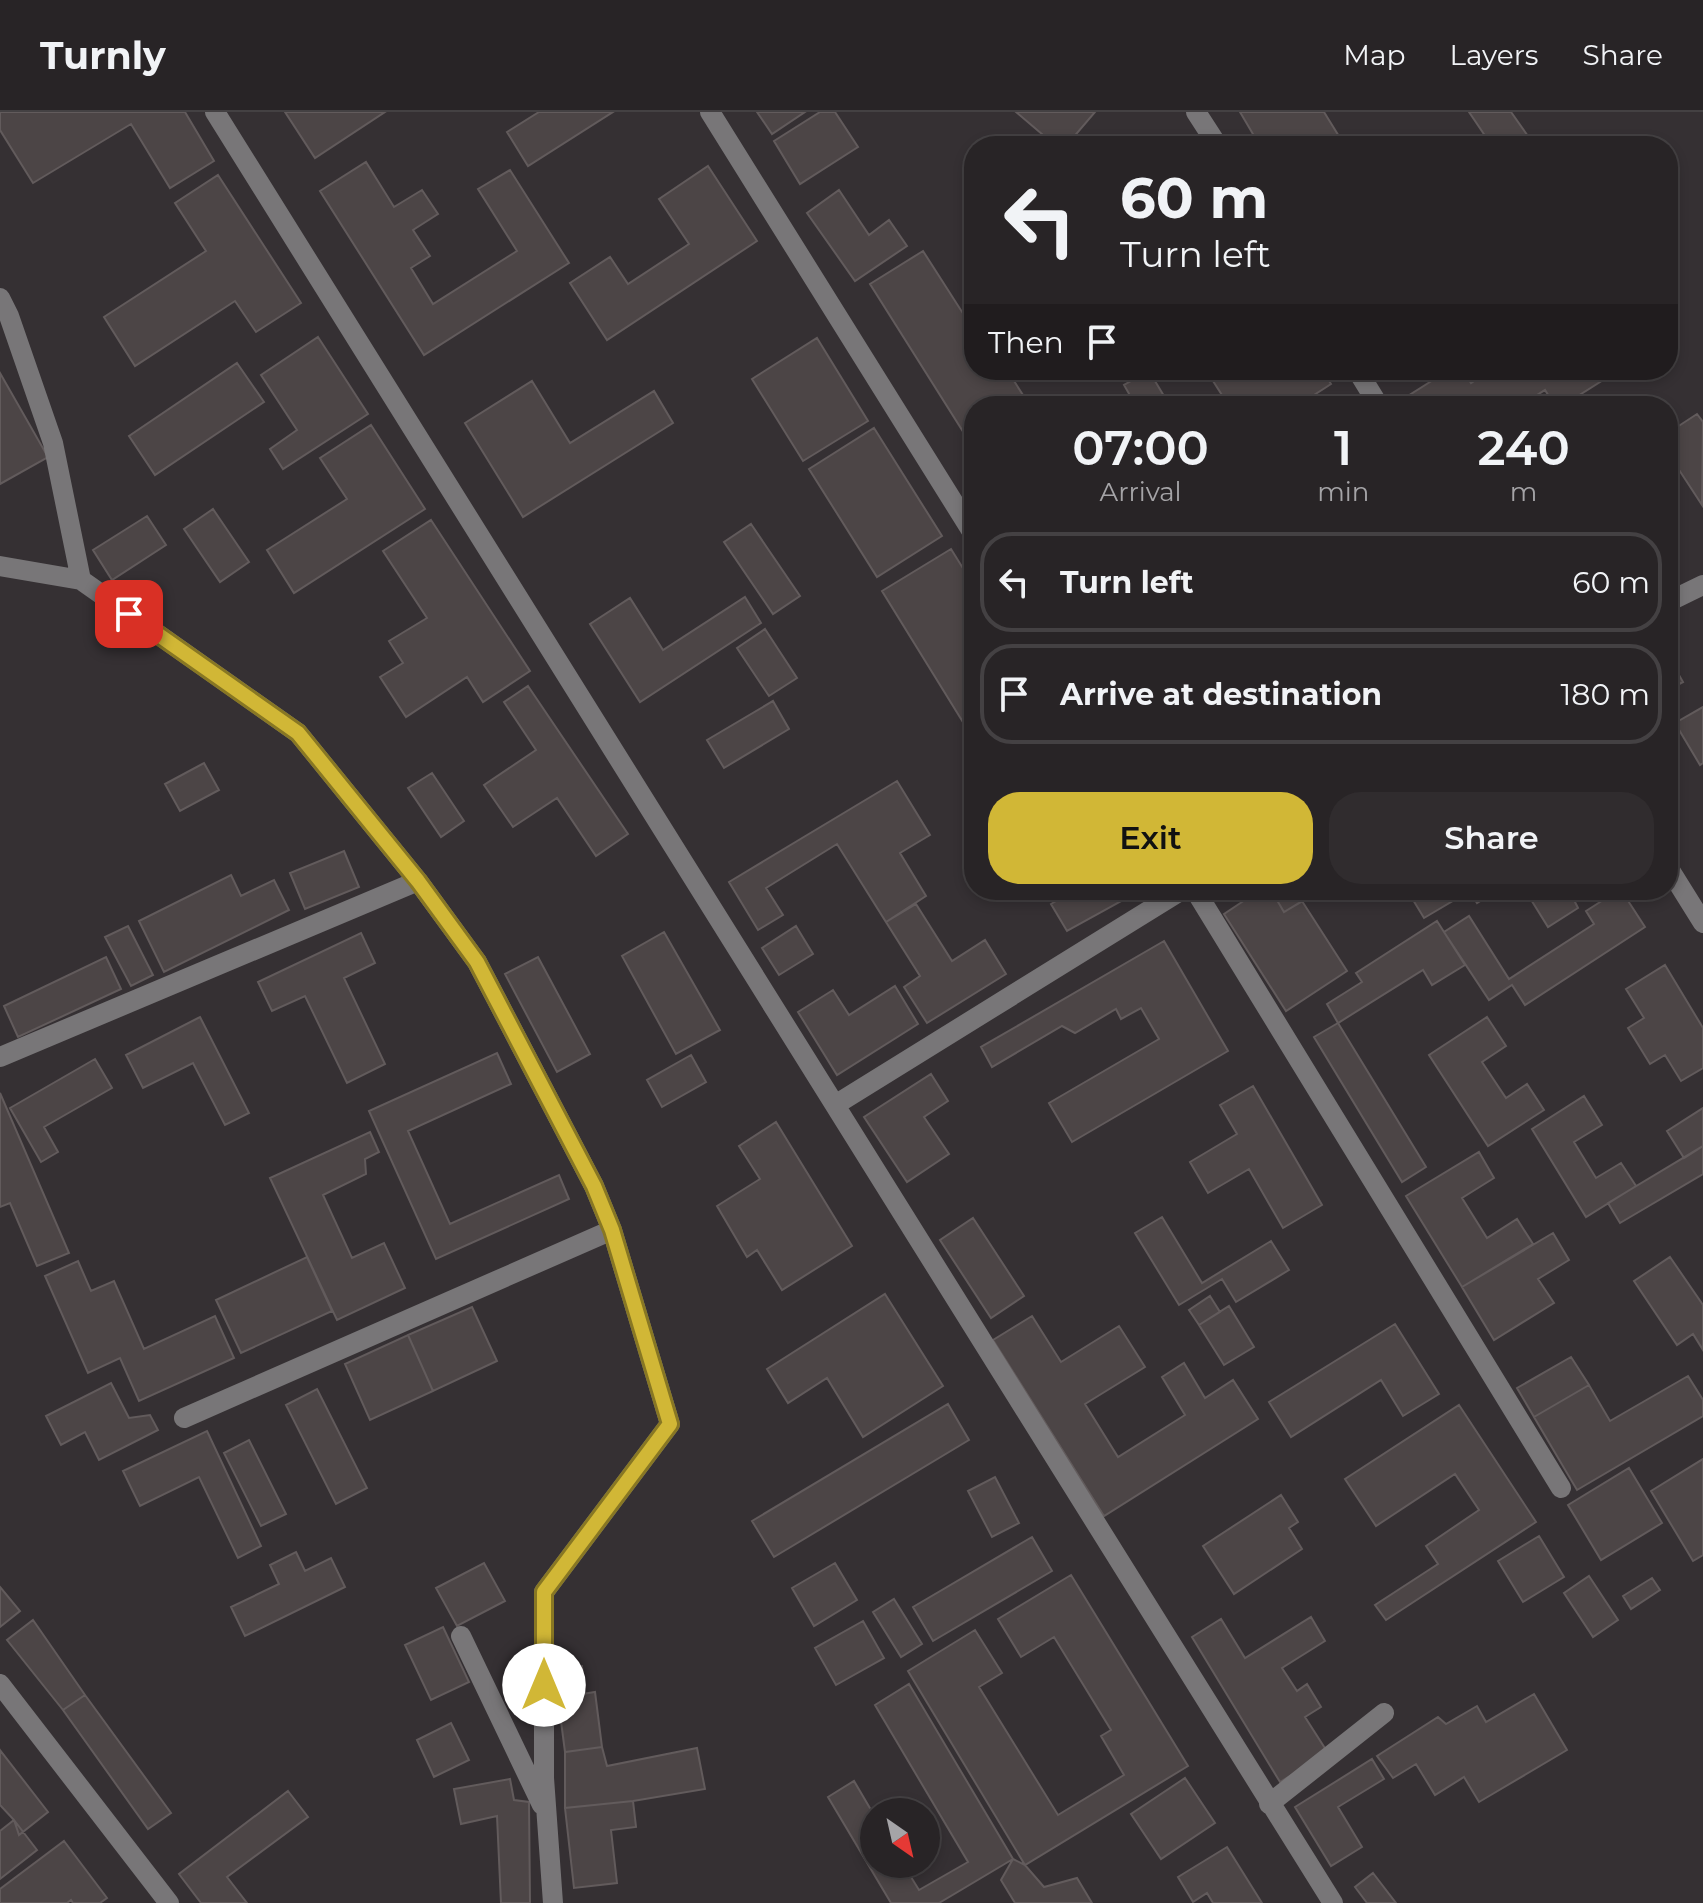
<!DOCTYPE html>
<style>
:root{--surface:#282426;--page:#302c2e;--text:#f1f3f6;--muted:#a5a4a7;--line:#444143;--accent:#d1b736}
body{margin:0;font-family:Montserrat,sans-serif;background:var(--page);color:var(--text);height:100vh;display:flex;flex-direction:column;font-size:30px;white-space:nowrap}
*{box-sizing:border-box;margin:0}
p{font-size:26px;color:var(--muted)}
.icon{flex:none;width:44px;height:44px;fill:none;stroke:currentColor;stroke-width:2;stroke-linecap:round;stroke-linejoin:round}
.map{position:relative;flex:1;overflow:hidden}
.details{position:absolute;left:964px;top:284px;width:714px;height:504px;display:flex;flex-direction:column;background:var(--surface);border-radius:32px;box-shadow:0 4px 12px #0003,0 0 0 2px var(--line)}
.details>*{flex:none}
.hud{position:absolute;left:964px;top:24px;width:714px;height:244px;border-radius:32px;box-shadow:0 4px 12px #0003,0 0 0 2px var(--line);background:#282426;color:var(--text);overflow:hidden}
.needle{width:52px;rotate:146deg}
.tools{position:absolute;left:860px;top:1686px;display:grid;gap:16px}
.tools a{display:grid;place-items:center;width:80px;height:80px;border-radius:50%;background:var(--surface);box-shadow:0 4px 12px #0003,0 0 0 2px var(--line);font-size:40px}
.pin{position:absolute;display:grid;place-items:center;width:68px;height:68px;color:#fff;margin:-34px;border-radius:16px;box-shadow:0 4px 12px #0006}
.me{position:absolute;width:88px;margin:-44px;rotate:0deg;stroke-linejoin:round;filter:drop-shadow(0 0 6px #0008)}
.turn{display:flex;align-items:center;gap:28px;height:168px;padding:0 24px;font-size:36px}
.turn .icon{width:104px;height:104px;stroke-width:2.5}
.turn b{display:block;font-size:56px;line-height:68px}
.then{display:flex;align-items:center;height:76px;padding:0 24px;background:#0003;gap:16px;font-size:30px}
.eta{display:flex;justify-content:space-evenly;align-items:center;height:136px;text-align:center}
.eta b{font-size:48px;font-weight:600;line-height:56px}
.button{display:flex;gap:16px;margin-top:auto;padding:16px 24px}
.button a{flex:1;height:92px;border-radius:32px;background:var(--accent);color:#111;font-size:32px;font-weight:600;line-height:92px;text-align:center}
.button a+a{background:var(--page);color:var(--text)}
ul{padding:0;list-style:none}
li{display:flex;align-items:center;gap:24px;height:100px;margin:0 16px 12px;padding:0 8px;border:4px solid var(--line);border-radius:32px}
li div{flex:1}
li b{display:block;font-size:30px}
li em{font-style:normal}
header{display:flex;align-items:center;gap:48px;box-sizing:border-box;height:112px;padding:0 40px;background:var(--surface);border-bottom:2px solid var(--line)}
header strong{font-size:38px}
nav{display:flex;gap:44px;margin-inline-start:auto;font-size:28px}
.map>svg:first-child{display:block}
</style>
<header>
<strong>Turnly</strong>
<nav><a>Map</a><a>Layers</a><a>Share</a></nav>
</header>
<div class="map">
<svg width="1703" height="1791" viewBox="0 0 1703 1791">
<rect width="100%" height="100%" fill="#353033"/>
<path fill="#4c4546" stroke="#625b5c" stroke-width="2" d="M0,0H185L214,49L170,76L131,12L33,71L0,18Z
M285,0H385L315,46Z
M539,0H613L528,54L507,20Z
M757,0H805L772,22Z
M820,0H835L858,35L800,72L774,29Z
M1016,0H1095L1066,34H1056Z
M1240,0H1324L1345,34H1260Z
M1469,0H1511L1530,27L1520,34H1492Z
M366,50L394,95L422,78L438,102L413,118L430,144L411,156L433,192L517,139L478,77L510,58L569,151L424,243L320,79Z
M708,54L757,129L607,228L570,171L610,145L628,172L689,132L659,87Z
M218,63L301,191L256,220L235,189L135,254L104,205L206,139L175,91Z
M839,78L869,123L889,108L907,134L855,169L807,101Z
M923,139L964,203L974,197V258H1007L1030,294H974V337L870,172Z
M318,225L368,302L283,357L270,337L297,318L261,263Z
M817,226L868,309L803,349L752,267Z
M237,251L264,290L155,363L129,324Z
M1206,258H1322L1331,272L1297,294H1229Z
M1449,258H1463L1471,271L1491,258H1619L1562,294H1555L1545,278L1520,294H1392Z
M1149,259L1170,294H1136L1124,273Z
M0,261L48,345L0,372Z
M532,269L570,331L654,279L673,311L523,405L465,311Z
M1697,302L1703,310L1702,393L1668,341V321Z
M371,313L425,397L294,481L267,438L347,387L320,346Z
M874,316L942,424L877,465L809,357Z
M213,397L249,450L220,470L184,417Z
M147,404L166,433L112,468L93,438Z
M431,408L530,559L483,590L467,565L406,605L380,565L403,551L389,529L427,506L383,439Z
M751,412L800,484L773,502L724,430Z
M951,437L974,474V628L882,479Z
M745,485L761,511L640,590L590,512L630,486L663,538Z
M765,517L797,566L769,584L737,536Z
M1671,549L1683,570L1668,578V550Z
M528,574L628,722L596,744L557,686L513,715L484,673L536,638L504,590Z
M773,589L789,617L724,656L707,628Z
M1703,595V651L1700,653L1675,611Z
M204,651L219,678L180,699L165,672Z
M432,661L464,709L441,725L408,676Z
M897,669L930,723L900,741L926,784L886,810L837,732L766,776L783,803L758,818L729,770Z
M344,739L359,775L305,797L290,761Z
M231,763L241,784L274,768L289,798L164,860L139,809Z
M1075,778H1134L1136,781L1067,819L1051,792Z
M1260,778H1271L1284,800L1302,789L1347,859L1286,899L1224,802Z
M1271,778H1322L1284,800Z
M1407,778H1458L1461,784L1424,806Z
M1469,778H1497L1477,791Z
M1525,778H1585L1573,786L1578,796L1548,815Z
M1619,778H1621L1645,815L1525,893L1512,873L1489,888L1444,820L1469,804L1509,867L1594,812L1586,799Z
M916,792L952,849L985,828L1006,862L927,911L904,875L920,864L886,810Z
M1437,809L1465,853L1432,873L1423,858L1338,911L1327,892L1362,870L1356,861Z
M128,814L153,863L131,874L105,825Z
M796,814L813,842L779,863L762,836Z
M664,820L720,918L676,942L622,844Z
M361,821L375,851L344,866L385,952L347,971L305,884L272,899L258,870Z
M1164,829L1228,939L1072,1030L1049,991L1159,927L1141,896L1121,907L1116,897L1075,921L1062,914L992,955L981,935Z
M106,845L121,877L18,925L4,894Z
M538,845L590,942L557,960L505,862Z
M1665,853L1703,916V956L1681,969L1665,943L1650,952L1628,916L1644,906L1626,877Z
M895,874L918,912L837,963L798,900L833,878L849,903Z
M200,905L249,1001L225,1013L193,951L143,976L126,943Z
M1487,905L1506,934L1482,950L1506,986L1527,972L1544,998L1488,1034L1429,943Z
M1338,911L1426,1055L1402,1070L1314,925Z
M497,941L511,972L408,1019L450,1112L559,1063L569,1087L436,1147L369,999Z
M691,943L706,970L662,995L647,968Z
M95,947L112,976L44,1015L58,1040L41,1050L10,996Z
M931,962L948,989L924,1005L949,1042L907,1070L864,1005Z
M1253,974L1322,1093L1283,1116L1249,1057L1208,1081L1190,1050L1237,1022L1220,993Z
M0,981L69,1141L37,1154L10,1091L0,1095Z
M1584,984L1602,1013L1574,1030L1596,1066L1621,1051L1636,1074L1586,1105L1532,1017Z
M1703,996V1034L1684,1046L1667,1019Z
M776,1010L852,1134L782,1178L757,1138L747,1145L717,1094L760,1067L739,1034Z
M370,1020L379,1040L365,1047L366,1062L323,1083L352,1146L384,1131L405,1176L337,1208L270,1066Z
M1703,1034V1062L1620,1111L1608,1091Z
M1479,1040L1494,1066L1462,1086L1487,1126L1517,1107L1533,1132L1462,1175L1406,1084Z
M1162,1105L1202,1171L1271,1129L1289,1158L1236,1190L1222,1167L1179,1193L1135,1121Z
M973,1106L1024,1184L991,1206L940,1128Z
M1553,1121L1569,1148L1538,1167L1554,1191L1494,1228L1462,1175Z
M307,1145L332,1199L241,1241L216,1188Z
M1670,1145L1703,1193V1238L1693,1222L1677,1233L1634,1169Z
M78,1149L91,1179L114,1169L144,1237L215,1204L234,1246L139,1289L120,1246L88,1261L45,1164Z
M885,1182L943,1274L863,1325L827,1266L788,1291L767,1257Z
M1210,1184L1220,1200L1199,1213L1189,1198Z
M1229,1194L1254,1235L1224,1253L1199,1213Z
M472,1195L497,1249L433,1279L408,1223Z
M1032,1204L1061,1250L1119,1214L1145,1255L1085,1292L1118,1345L1185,1303L1162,1265L1184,1251L1205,1286L1233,1268L1258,1307L1104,1404L993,1228Z
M1395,1212L1439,1282L1403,1304L1381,1268L1291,1325L1269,1290Z
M408,1223L433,1279L370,1308L345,1252Z
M1571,1245L1589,1273L1534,1305L1517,1276Z
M1688,1264L1703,1288V1304L1577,1378L1534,1305L1589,1273L1610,1309Z
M111,1271L129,1306L150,1303L158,1318L99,1348L85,1320L61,1333L46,1304Z
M317,1277L367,1376L336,1392L286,1293Z
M948,1292L969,1328L774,1445L752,1409Z
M1459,1293L1536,1410L1386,1508L1375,1493L1438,1452L1426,1434L1479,1398L1455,1362L1376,1414L1345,1367Z
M207,1319L261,1434L238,1446L199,1365L140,1394L123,1359Z
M249,1328L286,1402L261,1414L224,1341Z
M1703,1347V1443L1693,1449L1651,1379Z
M1629,1356L1662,1411L1601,1448L1568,1393Z
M995,1365L1019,1411L992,1425L968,1379Z
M1281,1383L1298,1410L1289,1416L1302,1437L1234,1482L1203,1434Z
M1539,1424L1564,1465L1523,1490L1498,1449Z
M1032,1425L1052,1459L933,1529L913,1495Z
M296,1440L305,1459L331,1446L345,1475L245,1524L231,1495L279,1472L270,1453Z
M484,1451L505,1489L457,1514L436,1476Z
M835,1451L857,1488L814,1514L792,1476Z
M1071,1463L1188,1654L1025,1753L908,1559L975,1518L1002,1561L979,1575L1058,1703L1124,1663L1101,1624L1111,1618L1054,1525L1021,1545L998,1507Z
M1589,1464L1618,1508L1593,1525L1564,1481Z
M1652,1466L1660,1478L1631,1497L1623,1484Z
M0,1475L20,1499L0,1515Z
M894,1487L922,1532L901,1545L873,1500Z
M1311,1505L1325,1529L1282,1556L1297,1579L1307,1572L1321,1595L1305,1605L1328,1641L1280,1670L1192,1525L1221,1507L1245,1546Z
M33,1508L85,1583L63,1598L7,1528Z
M863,1509L884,1546L836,1573L815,1536Z
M443,1515L469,1570L431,1588L405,1533Z
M582,1554L585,1582L566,1585L562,1556Z
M909,1572L1013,1747L939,1791H891L828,1685L854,1669L874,1703V1752H903L919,1778L968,1750L875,1593Z
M595,1580L602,1635L565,1640L558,1586Z
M1534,1582L1567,1638L1479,1690L1464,1665L1435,1683L1416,1652L1393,1666L1377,1644L1438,1605L1446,1612L1477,1594L1486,1610Z
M85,1583L171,1701L148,1717L63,1598Z
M451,1611L469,1648L434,1665L417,1628Z
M602,1635L607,1654L697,1636L705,1677L633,1689L565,1696V1640Z
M0,1638L48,1700L19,1723L14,1708L0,1693Z
M1372,1647L1384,1667L1338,1695L1362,1735L1331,1754L1295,1695Z
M1185,1666L1215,1711L1161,1747L1131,1702Z
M510,1667L514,1688L529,1690L530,1791H501L497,1704L461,1712L454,1677Z
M288,1679L308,1705L227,1765L247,1791H201L179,1762Z
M633,1689L636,1715L611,1718L617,1771L574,1776L565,1696Z
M14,1708L37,1738L0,1767V1719Z
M64,1729L107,1786L100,1791H73L71,1788L67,1791H0V1777Z
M1227,1735L1262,1791H1213L1207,1781L1193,1790L1178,1765Z
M1013,1747L1025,1753L1044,1775L1077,1766L1092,1791H1015L1001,1768Z
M1373,1761L1396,1791H1367L1355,1775Z"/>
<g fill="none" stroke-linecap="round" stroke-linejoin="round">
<path stroke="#787678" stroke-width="20" d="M215,0L1333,1791
M710,0L974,423
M1196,0L1218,34
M0,186L9,204L53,331L81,468L298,621L418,769L477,850L594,1074L612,1118L670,1312L544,1480V1666L553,1791
M1357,258L1379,294
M0,454L81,468
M1668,490L1703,473
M1668,755L1703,811
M1195,778L1561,1376
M0,945L418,769
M835,993L1182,778
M184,1306L612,1118
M461,1524L542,1693
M0,1572L169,1791
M1269,1692L1384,1601"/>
</g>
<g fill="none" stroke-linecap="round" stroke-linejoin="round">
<defs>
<path id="route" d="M129,502L298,621L418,769L477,850L594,1074L612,1118L670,1312L544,1480V1573"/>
</defs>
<use href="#route" stroke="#887723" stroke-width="20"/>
<use href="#route" stroke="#d1b736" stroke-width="14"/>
</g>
</svg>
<div class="tools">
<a><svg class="needle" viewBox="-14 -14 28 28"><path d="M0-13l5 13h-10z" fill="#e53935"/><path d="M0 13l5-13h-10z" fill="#a5a4a7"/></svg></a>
</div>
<div class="pin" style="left:129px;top:502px;background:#d93025"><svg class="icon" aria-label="arrive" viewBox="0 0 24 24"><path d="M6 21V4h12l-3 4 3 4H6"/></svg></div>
<svg class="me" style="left:544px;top:1573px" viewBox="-20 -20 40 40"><circle r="19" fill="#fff"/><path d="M0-13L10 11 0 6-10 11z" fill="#d1b736"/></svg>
<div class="hud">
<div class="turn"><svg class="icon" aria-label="left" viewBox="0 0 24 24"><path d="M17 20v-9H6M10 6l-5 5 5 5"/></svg><div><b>60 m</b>Turn left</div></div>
<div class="then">Then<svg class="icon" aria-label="arrive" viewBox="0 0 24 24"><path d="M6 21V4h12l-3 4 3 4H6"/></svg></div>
</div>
<section class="details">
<div class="eta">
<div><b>07:00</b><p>Arrival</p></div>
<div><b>1</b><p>min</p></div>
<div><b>240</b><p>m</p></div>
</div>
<ul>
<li><svg class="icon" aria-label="left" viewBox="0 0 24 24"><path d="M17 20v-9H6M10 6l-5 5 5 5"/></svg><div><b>Turn left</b></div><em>60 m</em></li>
<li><svg class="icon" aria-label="arrive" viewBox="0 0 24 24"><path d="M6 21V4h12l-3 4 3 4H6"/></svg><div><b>Arrive at destination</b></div><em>180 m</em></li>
</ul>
<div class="button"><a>Exit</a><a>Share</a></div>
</section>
</div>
